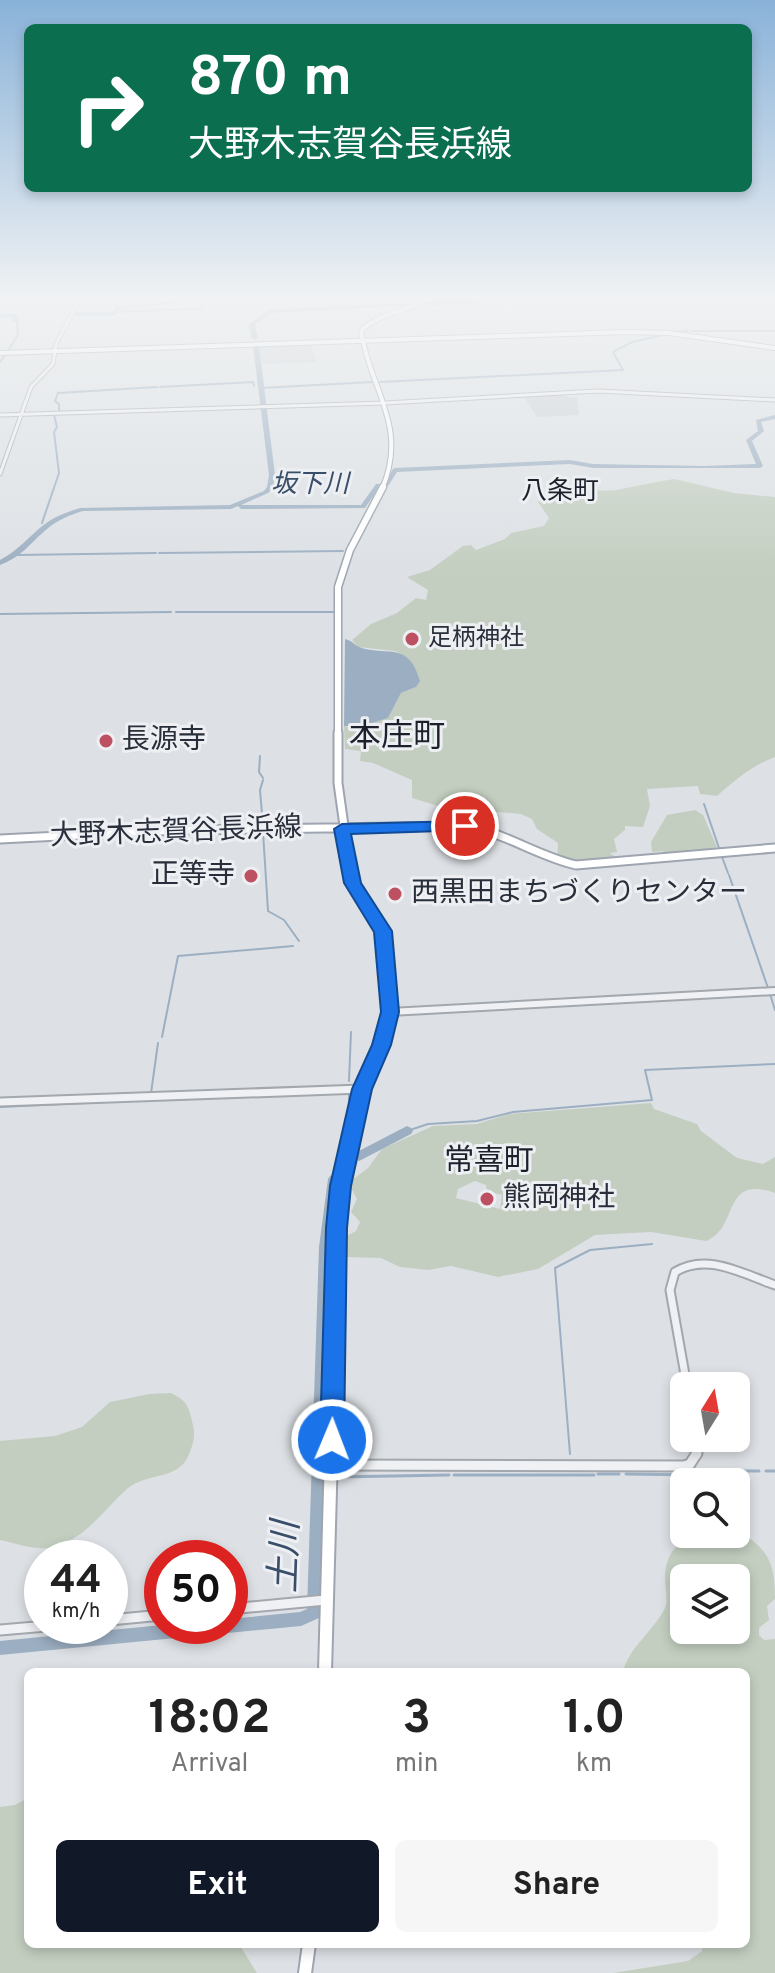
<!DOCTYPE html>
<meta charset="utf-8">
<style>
:root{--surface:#fff;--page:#f6f6f6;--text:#222;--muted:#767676;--accent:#111827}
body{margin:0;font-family:Overpass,"Noto Sans JP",sans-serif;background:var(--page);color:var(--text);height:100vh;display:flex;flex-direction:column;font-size:30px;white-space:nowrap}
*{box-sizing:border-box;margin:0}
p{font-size:26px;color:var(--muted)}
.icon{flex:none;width:44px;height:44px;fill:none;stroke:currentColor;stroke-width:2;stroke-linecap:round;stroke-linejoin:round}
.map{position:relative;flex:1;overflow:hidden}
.sheet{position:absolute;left:24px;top:1668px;width:726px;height:280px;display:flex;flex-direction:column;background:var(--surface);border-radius:12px;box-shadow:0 4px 12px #0003}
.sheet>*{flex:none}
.guide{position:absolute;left:24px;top:24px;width:728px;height:168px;border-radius:12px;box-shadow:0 4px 12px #0003;background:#0b6e4f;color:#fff;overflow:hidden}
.needle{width:52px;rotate:11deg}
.fabs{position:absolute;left:670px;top:1372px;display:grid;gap:16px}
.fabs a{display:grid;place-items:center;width:80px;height:80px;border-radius:12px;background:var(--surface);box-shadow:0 4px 12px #0003;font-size:40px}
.speed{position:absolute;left:24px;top:1540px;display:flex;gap:16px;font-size:40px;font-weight:700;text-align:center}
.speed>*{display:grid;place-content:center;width:104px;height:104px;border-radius:50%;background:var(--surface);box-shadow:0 4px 12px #0003;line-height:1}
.speed small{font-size:20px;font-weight:400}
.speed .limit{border:12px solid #d22;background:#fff;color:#111}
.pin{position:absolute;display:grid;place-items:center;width:68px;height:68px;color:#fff;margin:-34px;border:4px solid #fff;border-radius:50%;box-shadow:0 2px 8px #0007}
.me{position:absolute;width:88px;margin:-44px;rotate:1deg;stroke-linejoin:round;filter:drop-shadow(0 0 6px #0008)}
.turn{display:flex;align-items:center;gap:28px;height:168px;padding:0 32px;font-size:36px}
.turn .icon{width:104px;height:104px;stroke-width:2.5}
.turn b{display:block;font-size:56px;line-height:68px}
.eta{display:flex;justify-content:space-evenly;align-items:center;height:136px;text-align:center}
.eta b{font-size:48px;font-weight:700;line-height:56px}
.cta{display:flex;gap:16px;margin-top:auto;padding:16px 32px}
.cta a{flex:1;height:92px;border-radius:12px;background:var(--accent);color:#fff;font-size:32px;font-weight:700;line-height:92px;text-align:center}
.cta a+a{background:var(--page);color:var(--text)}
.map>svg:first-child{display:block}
</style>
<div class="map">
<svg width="775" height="1973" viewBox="0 0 775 1973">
<rect width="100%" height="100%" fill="#dde1e5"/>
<path fill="#ccd0d6" d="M311,343L316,362L262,364L259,346Z
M564,394L567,397H577L579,415L537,417L524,397Z"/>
<path fill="#c3cec0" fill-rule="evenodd" d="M674,479L734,493L775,497V757C753,765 735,780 717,796L700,794L698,786L647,789L650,806L643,827L625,826V830L614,839L617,852L610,853L618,859L580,863L557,860L558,843L537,829L532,819L521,814L476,810L465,814L412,798V780L373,763L360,761L361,751L345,749L344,726L355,727L388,718L401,693L416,687L406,657L395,651L358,647L352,640L371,624L397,613L416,598L426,600L428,590L407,577L430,570L463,546L471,545L476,550L505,539L511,533L544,526L549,518L538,502C563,479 588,494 617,490C636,486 655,482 674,479Z
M695,810L703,815L717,847L711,851L665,854L663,851L652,852L651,842L667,815Z
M651,1103L654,1109L697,1124L701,1131L737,1158L763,1164L775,1157V1193C721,1174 740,1228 706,1241L651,1232L595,1235L538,1269L498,1277L451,1266L428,1270L400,1267L381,1258L347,1257L343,1238L356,1231L360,1222L351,1212L357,1199L351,1188L352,1180L368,1168L382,1149L433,1126L477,1124L509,1114ZM475,1181L486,1185L487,1191L502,1195L500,1209L456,1198L458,1189Z
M171,1393C188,1401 189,1408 193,1425C195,1434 194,1441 191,1449C181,1483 150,1470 127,1489C102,1511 85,1541 49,1548C34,1550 15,1543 0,1540V1441L55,1436L82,1427L110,1402L149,1394Z
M736,1529C768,1549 775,1561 775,1599L767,1606L769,1620L759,1628V1635L764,1640L775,1639V1973H613L688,1961L702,1951L703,1944H746V1672H623C628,1649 652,1632 664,1610C669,1601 665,1590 665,1580C665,1535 699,1534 736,1534ZM684,1578H736V1630H684Z
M28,1798V1944H239L257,1973H0V1807L15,1805Z"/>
<path fill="#9cafc2" d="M345,639C354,641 354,646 362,648C387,656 409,641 420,681L416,687L401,693L388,718L362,726H344Z"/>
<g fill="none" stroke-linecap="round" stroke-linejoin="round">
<path stroke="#9cafc2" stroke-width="2" d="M203,307L204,296
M165,310L203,309
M115,312L162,310
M692,331H775
M673,332L688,331
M8,351L18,335L17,321
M0,362L7,353
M380,382L623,370L613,352L632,342L668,334
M160,387L253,382L254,386
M261,388L372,382
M42,523L59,473L54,432L57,427L54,415L59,412V404L55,401L58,393L157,387
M159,553L343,551
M16,555L156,553
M176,612H334
M0,614L171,612
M260,756L259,772L263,778
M263,780L260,790L263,826
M704,804L720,851
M263,832L268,911L284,920L299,941
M722,857L728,873
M729,875L768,988
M770,994L775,1010
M162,1037L178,956L293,946
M349,1081L351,1032
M151,1093L158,1043
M0,1107L150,1100
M407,1131L428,1124L477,1121L513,1112L652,1100L645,1070L775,1064
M340,1164L349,1123V1094
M570,1454L555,1268L590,1250L652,1244"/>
<path stroke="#9cafc2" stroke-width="3" d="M766,1471H775
M598,1474H619
M626,1474L698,1475
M454,1475H594
M707,1475L711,1471H759
M336,1477L449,1475"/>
<path fill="#9cafc2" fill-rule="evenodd" d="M189,296H193L192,302L119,309L114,316H76L73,314L76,312H112L117,306L188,300Z
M562,296H594L592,297L427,306L424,304L427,302Z
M416,302L418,305L270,313L255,324L258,338L255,340L252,338L249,324L269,310Z
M0,314H16L17,319L20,321L12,322L11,317L0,318Z
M256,344L259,346L275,475L273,488L268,493L241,505H361L376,484H380L381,485L365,508L241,509L238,506L231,509L83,511C70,515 57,520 47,529C29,544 23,556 0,565V560C18,551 29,536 45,524C55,516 68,512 80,508L230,505L264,491L267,487L269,475L253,346Z
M775,415V419L761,422L764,431L752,441L763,466L760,468H593L570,464L397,472L388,486L383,485L393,469L395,468L570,460L593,464L704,466L756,464L746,440L758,431L756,420Z
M407,1126L411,1128L413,1131L411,1134L363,1159L359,1161L355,1159L353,1156L355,1153Z
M334,1174L338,1176L340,1179L331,1247L321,1613L319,1618L301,1626L0,1655V1641L162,1625L230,1626V1619L300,1612L307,1609L319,1247L328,1179L330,1176Z"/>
<defs>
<path id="minor-far3" d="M0,300L118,296
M0,415L385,403L598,391L775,400
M0,474L31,387L53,364L56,344L81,296"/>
<path id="minor-far2" d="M390,1012L775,991"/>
<path id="minor-far1" d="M0,1102L362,1089
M687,1386L670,1290L675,1272C707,1252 743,1274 775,1285
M696,1438L697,1455"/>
<path id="minor" d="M332,1465L684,1466L690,1464L697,1453
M230,1609L326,1600
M110,1620L162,1615
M0,1630L47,1626"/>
<path id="major-far4" d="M0,353L625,332L669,333L775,348
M382,489C409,426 370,390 361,331C380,311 409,313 431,296"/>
<path id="major-far3" d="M338,735V587L350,550L383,487"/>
<path id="major-far2" d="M338,733V783L352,883L383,931L390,1012L379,1051
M0,839L179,830L465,826C504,832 537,856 576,865L775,848"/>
<path id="major-far1" d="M331,1455C335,1320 323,1174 380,1049"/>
<path id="major" d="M325,1672L331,1453
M305,1973L309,1944"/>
</defs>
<use href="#minor-far3" stroke="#a3a8ae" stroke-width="5"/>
<use href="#minor-far2" stroke="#a3a8ae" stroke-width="10"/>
<use href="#minor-far1" stroke="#a3a8ae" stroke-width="11"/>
<use href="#minor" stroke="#a3a8ae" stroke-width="13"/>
<use href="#major-far4" stroke="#9ea5b0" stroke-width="6"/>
<use href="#major-far3" stroke="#9ea5b0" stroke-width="9"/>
<use href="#major-far2" stroke="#9ea5b0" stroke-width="11"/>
<use href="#major-far1" stroke="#9ea5b0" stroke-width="13"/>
<use href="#major" stroke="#9ea5b0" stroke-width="16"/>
<use href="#minor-far3" stroke="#f0f1f4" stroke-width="3"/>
<use href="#minor-far2" stroke="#f0f1f4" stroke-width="6"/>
<use href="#minor-far1" stroke="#f0f1f4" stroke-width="7"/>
<use href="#minor" stroke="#f0f1f4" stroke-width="9"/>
<use href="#major-far4" stroke="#fff" stroke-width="4"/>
<use href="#major-far3" stroke="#fff" stroke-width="6"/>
<use href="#major-far2" stroke="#fff" stroke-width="7"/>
<use href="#major-far1" stroke="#fff" stroke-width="9"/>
<use href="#major" stroke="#fff" stroke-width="12"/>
</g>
<linearGradient id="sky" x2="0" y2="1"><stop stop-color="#89b2d9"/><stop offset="0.52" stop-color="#f0f2f3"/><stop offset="1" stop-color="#f0f2f3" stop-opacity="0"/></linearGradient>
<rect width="775" height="572" fill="url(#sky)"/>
<path fill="#1a73e8" stroke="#114b97" stroke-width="2" d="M465,821L473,826L470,830L351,834L361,883L392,931L399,1012L391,1045L372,1089L351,1186L347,1228L344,1440L341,1448L332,1452L324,1448L320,1440L326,1228L330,1186L352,1089L372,1045L381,1012L374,932L344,883L334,829L342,824Z"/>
<g fill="#bd5061" stroke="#edeff3" stroke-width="3">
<circle cx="412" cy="639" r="8"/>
<circle cx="106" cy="741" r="8"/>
<circle cx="251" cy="876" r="8"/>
<circle cx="395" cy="894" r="8"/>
<circle cx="487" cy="1199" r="8"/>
</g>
<g text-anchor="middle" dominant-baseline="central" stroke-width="6" stroke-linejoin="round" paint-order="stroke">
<g font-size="24" fill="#292f3a" stroke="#edeff3" text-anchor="start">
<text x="428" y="639">足柄神社</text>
</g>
<g font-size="26" font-style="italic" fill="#384e69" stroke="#edeff3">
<text x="310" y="485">坂下川</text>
</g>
<g font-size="26" fill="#1b202b" stroke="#edeff3">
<text x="560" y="492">八条町</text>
</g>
<g font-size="28" fill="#292f3a" stroke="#edeff3" text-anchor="start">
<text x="122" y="741">長源寺</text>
<text x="235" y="876" text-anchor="end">正等寺</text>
<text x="411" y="894">西黒田まちづくりセンター</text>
<text x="503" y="1199">熊岡神社</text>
</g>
<g font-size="28" fill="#292f3a" stroke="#edeff3">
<text transform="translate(176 833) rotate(-2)">大野木志賀谷長浜線</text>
</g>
<g font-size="30" fill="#1b202b" stroke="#edeff3">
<text x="489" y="1162">常喜町</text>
</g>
<g font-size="32" fill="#1b202b" stroke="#edeff3">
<text x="397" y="738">本庄町</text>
</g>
<g font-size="36" font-style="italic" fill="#384e69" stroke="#edeff3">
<text transform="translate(287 1557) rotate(-88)">土川</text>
</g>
</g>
</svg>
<div class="fabs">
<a><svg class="needle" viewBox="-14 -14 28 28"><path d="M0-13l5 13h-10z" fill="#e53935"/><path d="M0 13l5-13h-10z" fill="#767676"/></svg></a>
<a><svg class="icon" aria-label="search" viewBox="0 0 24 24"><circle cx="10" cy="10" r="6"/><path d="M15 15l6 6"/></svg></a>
<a><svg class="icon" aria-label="layers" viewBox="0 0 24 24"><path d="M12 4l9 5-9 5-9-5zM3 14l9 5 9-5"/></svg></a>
</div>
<div class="speed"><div>44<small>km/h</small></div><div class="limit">50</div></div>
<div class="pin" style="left:465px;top:826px;background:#d93025"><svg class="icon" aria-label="arrive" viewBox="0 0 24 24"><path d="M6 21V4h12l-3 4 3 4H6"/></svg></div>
<svg class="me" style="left:332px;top:1440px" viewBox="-20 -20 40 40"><circle r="17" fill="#1a73e8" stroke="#fff" stroke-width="3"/><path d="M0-11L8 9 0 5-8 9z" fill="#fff"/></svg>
<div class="guide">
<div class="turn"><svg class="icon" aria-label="right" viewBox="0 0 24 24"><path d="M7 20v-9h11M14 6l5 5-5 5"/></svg><div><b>870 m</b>大野木志賀谷長浜線</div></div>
</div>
<section class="sheet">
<div class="eta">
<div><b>18:02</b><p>Arrival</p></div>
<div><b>3</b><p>min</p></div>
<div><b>1.0</b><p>km</p></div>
</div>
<div class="cta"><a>Exit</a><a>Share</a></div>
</section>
</div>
